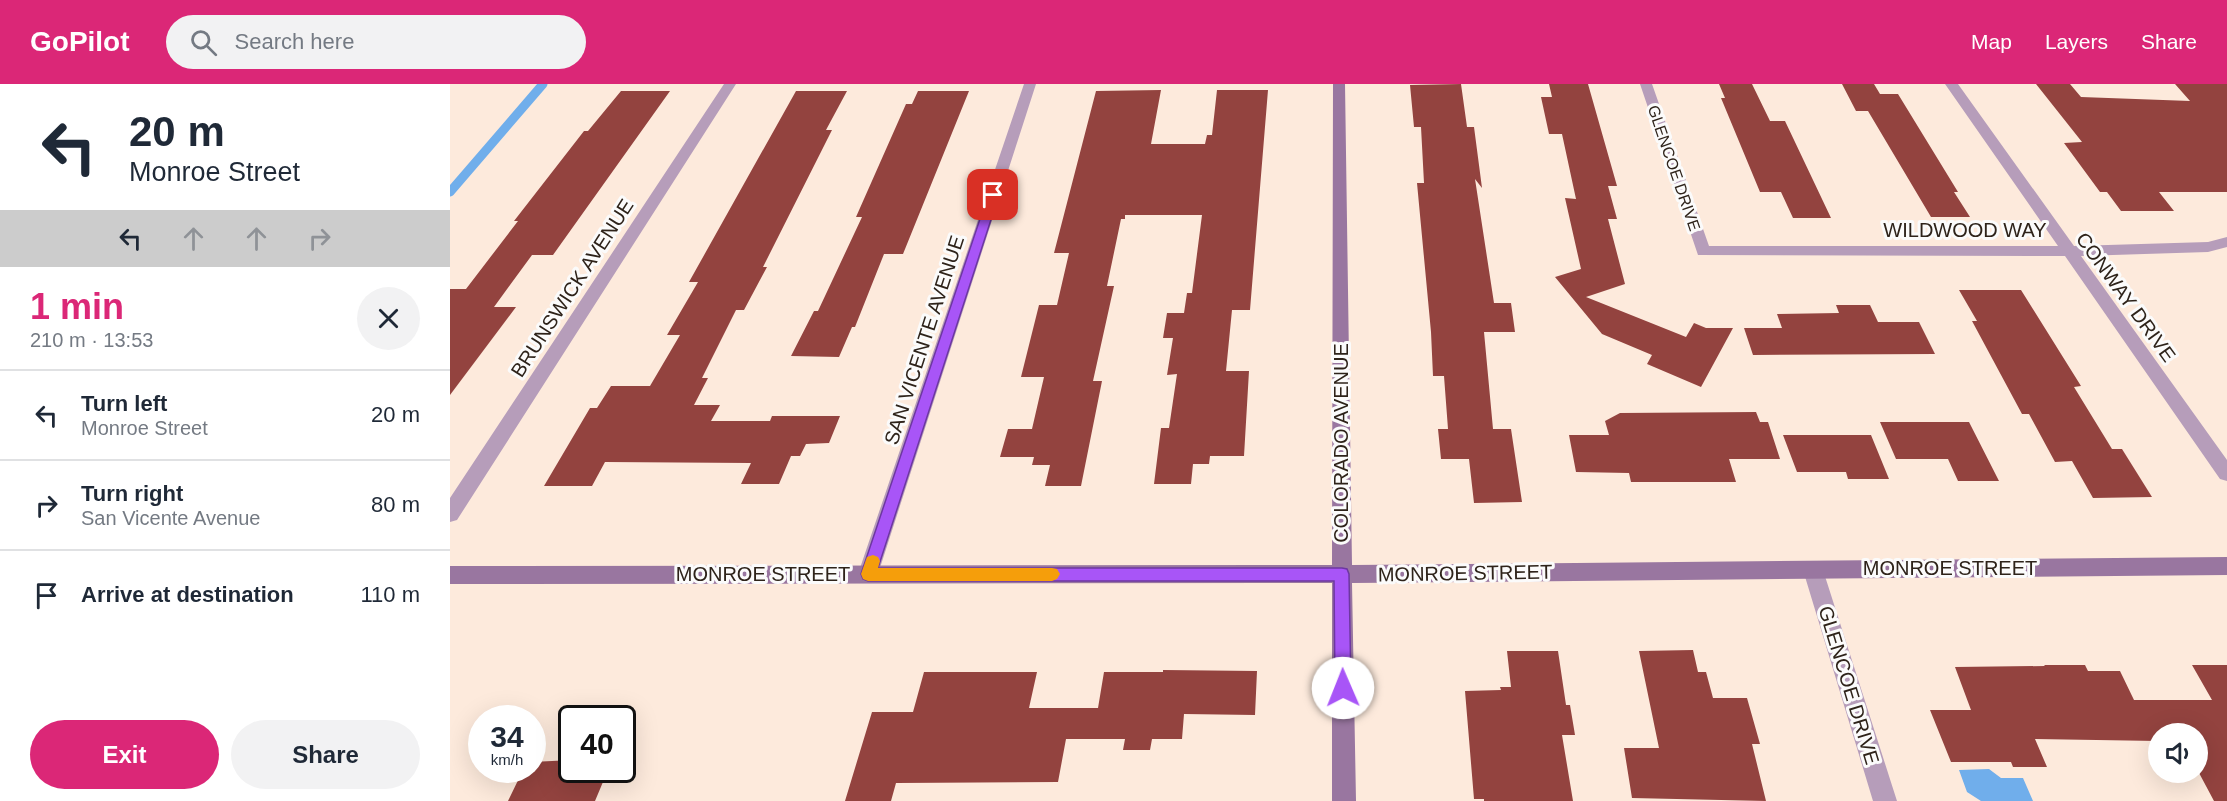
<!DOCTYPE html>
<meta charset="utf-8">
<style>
:root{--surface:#fff;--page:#f2f2f3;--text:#1f2937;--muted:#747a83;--line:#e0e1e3;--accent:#db2777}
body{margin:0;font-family:Helvetica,sans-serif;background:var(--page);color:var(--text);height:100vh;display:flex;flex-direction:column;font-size:22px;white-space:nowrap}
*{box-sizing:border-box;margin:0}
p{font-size:20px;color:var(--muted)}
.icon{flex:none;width:33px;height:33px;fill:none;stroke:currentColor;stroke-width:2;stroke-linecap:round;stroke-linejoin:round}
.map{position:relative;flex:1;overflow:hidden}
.panel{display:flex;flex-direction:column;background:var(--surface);width:450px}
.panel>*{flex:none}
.banner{background:#fff;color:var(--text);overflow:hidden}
.fabs{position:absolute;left:1698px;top:639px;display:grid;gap:12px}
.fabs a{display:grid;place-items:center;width:60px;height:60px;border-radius:50%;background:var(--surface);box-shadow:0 6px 24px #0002;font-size:30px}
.speed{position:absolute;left:18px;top:621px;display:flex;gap:12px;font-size:30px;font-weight:700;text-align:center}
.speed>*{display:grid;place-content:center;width:78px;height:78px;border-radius:50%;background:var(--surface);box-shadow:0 6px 24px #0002;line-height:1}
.speed small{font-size:15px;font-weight:400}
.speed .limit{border:3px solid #111;border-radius:9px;background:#fff;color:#111}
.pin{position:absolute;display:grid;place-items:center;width:51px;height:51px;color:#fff;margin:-26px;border-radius:12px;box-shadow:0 3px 9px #0006}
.me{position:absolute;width:66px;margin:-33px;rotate:359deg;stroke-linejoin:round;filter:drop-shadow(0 0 4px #0008)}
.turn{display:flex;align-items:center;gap:21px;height:126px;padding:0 30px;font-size:27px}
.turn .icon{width:78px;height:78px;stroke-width:2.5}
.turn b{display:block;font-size:42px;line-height:51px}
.lanes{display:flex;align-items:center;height:57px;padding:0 30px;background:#0003;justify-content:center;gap:30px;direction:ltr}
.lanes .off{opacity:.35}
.round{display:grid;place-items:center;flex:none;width:63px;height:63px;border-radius:32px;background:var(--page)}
.headline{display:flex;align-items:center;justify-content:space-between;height:102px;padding:0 30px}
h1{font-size:36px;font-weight:600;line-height:45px;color:var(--accent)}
.button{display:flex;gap:12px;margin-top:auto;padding:12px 30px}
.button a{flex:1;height:69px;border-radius:36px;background:var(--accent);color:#fff;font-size:24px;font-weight:600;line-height:69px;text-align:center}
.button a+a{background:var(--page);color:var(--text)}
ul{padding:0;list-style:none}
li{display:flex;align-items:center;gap:18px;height:90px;padding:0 30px;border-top:2px solid var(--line)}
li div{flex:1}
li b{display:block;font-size:22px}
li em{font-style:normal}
header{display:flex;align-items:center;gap:36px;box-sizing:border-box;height:84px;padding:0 30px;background:var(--accent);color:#fff}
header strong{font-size:28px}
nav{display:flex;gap:33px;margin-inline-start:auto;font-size:21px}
.search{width:420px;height:54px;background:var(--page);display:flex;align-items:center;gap:15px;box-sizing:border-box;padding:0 21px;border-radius:33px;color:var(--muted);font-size:22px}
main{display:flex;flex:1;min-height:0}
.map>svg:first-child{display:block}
</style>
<header>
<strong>GoPilot</strong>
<div class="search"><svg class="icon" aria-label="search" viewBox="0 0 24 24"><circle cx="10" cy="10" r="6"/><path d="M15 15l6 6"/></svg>Search here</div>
<nav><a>Map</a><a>Layers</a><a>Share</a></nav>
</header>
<main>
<section class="panel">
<div class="banner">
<div class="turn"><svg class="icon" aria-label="left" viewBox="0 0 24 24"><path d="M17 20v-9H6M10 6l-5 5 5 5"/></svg><div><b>20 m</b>Monroe Street</div></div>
<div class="lanes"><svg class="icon" aria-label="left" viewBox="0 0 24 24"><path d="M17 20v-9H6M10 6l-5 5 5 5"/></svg><svg class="icon off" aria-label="ahead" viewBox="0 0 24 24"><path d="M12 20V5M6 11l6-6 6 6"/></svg><svg class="icon off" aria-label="ahead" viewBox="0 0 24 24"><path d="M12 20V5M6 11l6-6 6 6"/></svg><svg class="icon off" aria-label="right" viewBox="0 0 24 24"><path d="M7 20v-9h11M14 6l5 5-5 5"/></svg></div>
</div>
<div class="headline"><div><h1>1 min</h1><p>210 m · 13:53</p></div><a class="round"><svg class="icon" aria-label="close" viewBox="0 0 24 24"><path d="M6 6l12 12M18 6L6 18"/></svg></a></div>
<ul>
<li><svg class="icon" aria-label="left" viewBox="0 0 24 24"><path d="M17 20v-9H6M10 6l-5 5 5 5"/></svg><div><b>Turn left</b><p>Monroe Street</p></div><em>20 m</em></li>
<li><svg class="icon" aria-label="right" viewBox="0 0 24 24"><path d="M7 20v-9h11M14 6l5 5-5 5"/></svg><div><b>Turn right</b><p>San Vicente Avenue</p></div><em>80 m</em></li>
<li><svg class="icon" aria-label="arrive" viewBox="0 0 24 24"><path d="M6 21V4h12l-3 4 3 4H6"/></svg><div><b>Arrive at destination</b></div><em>110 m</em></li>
</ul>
<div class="button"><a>Exit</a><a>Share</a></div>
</section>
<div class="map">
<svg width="1777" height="717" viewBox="0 0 1777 717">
<rect width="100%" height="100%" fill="#fdeadc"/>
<path fill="#70aeeb" d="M1539,685L1551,694H1573L1583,717H1531L1517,708L1509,686Z"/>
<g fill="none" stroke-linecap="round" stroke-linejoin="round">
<path stroke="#70aeeb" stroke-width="9" d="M0,108L93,0"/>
</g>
<path fill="#93433f" d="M1011,0L1017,43H1024L1032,104L1025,95L1044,219H1061L1065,248H1034L1043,345H1061L1072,418L1024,419L1019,375H991L988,345H998L994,292H983L981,248L967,99H974L971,43H964L960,1Z
M1099,0H1138L1167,102H1158L1167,135H1158L1175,200L1136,213L1236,253L1244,239L1256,244H1283L1251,303L1197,280L1202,271L1152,250L1105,193L1131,185L1115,114L1126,115L1112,50H1099L1091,13H1102Z
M1269,0H1302L1320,37H1335L1381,134H1343L1331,108H1310L1271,14H1275Z
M1392,0H1424L1430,10H1448L1508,108H1504L1520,133H1481L1418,27H1406Z
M1586,0H1620L1631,13L1740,17L1725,0H1777V108H1709L1724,127H1671L1657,108H1650L1614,59L1632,58Z
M711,6L701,60H755L757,51H762L767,6H818L800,226H782L776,287H799L794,372H760L759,380H743L741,400H704L711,344H719L727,290L717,291L723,254H713L717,229H734L737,209H742L752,131H675V135H671L657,202H664L643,297H652L631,402H595L600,381H582L584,373H550L558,345H582L594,293H571L589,221H607L619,169H604L646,7Z
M171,7H220L103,171H82L44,223H66L0,311V205H16L68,137H64L134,47H138Z
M346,7H397L376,46H382L313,183H317L294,226H286L252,294H258L244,321H270L261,337H320L322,332H390L379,359L356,360L350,372H341L329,400H291L301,379L155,378L142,402H94L140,324H147L161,302H200L230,251H217L248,198H239Z
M468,7H519L453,170H434L405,243H402L389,273L341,272L364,227H368L412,133H406L456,20H462Z
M1509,206H1571L1631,302L1624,303L1662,365H1672L1702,413L1643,414L1622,377L1605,378L1579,330H1572L1522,237H1527Z
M1386,221H1420L1428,238H1469L1485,270L1303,271L1294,244H1332L1327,230L1389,229Z
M1306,328L1310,338H1318L1330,375H1279L1286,398H1181L1179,389L1126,388L1119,351H1159L1155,337L1170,329Z
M1430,338H1519L1549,397H1508L1498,375H1446Z
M1333,351H1421L1439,395H1398L1396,388H1347Z
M1243,566L1248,588H1256L1263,614H1297L1310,660H1302L1316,717L1182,714L1174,664H1209L1189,567Z
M1057,567H1108L1116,621H1120L1125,651H1112L1123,717H1034V715H1024L1015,607L1051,606L1050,603H1061Z
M1594,581H1635L1638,587H1670L1684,616H1762L1742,581H1777V717H1764L1748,687V650H1708V657L1585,655L1597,683H1563L1561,678H1501L1480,626H1521L1505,583L1595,582Z
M713,586L807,587L805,631L734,630L732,655H702L700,666H673L675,655H616L608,698L446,699L441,717H395L422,628H463L474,588H587L579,624H648L654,588H713Z
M122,676V686H158L145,717H58L73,686H82V678Z"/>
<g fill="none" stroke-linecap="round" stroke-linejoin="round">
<path fill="#b69dba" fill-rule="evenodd" d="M274,0H286L7,436L0,438V414Z
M574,0H586L428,490L425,496L418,499L411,496L408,490Z
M1190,0H1202L1259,162H1608L1495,0H1508L1624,162L1758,158L1777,153V163L1758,168L1631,172L1777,376V397L1770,395L1615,172L1248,171Z
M1363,477L1370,480L1373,486L1447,717H1423L1353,486L1356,480Z"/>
<path fill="#9976a0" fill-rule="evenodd" d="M883,0H895L902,481L1777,473V491L902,499L906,717H882V499L0,500V482L882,481Z"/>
</g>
<path fill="#a855f7" stroke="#6d37a1" stroke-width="1.5" d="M543,108L549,111L428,484H892L897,485L899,490L901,604L899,610L893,612L887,610L885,604L884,497H418L413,495L411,490L538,111Z"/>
<path fill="#f59e0b" d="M423,471L428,473L430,477L428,484H602L607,485L610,490L607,495L602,497H418L413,495L411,490L417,473Z"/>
<g text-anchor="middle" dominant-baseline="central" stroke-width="6" stroke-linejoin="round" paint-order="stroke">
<g font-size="16" fill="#2e231a" stroke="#fbfbfb">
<text transform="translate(1224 84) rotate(71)">GLENCOE DRIVE</text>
</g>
<g font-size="20" fill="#2e231a" stroke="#fbfbfb">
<text x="1515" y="146">WILDWOOD WAY</text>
<text transform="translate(122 204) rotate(-57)">BRUNSWICK AVENUE</text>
<text transform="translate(1676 213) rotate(54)">CONWAY DRIVE</text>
<text transform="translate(474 256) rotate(-72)">SAN VICENTE AVENUE</text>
<text transform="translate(891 359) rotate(-90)">COLORADO AVENUE</text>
<text x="1500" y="484">MONROE STREET</text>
<text transform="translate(1015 489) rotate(-1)">MONROE STREET</text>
<text x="313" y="490">MONROE STREET</text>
<text transform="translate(1399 601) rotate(73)">GLENCOE DRIVE</text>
</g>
</g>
</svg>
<div class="fabs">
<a><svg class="icon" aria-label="sound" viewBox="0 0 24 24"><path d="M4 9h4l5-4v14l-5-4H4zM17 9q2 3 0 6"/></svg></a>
</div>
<div class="speed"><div>34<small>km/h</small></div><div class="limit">40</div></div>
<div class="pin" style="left:543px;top:111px;background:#d93025"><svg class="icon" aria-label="arrive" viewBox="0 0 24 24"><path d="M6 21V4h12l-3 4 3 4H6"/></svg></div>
<svg class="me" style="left:893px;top:604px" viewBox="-20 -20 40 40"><circle r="19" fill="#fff"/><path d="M0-13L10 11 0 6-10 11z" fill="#a855f7"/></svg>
</div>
</main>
